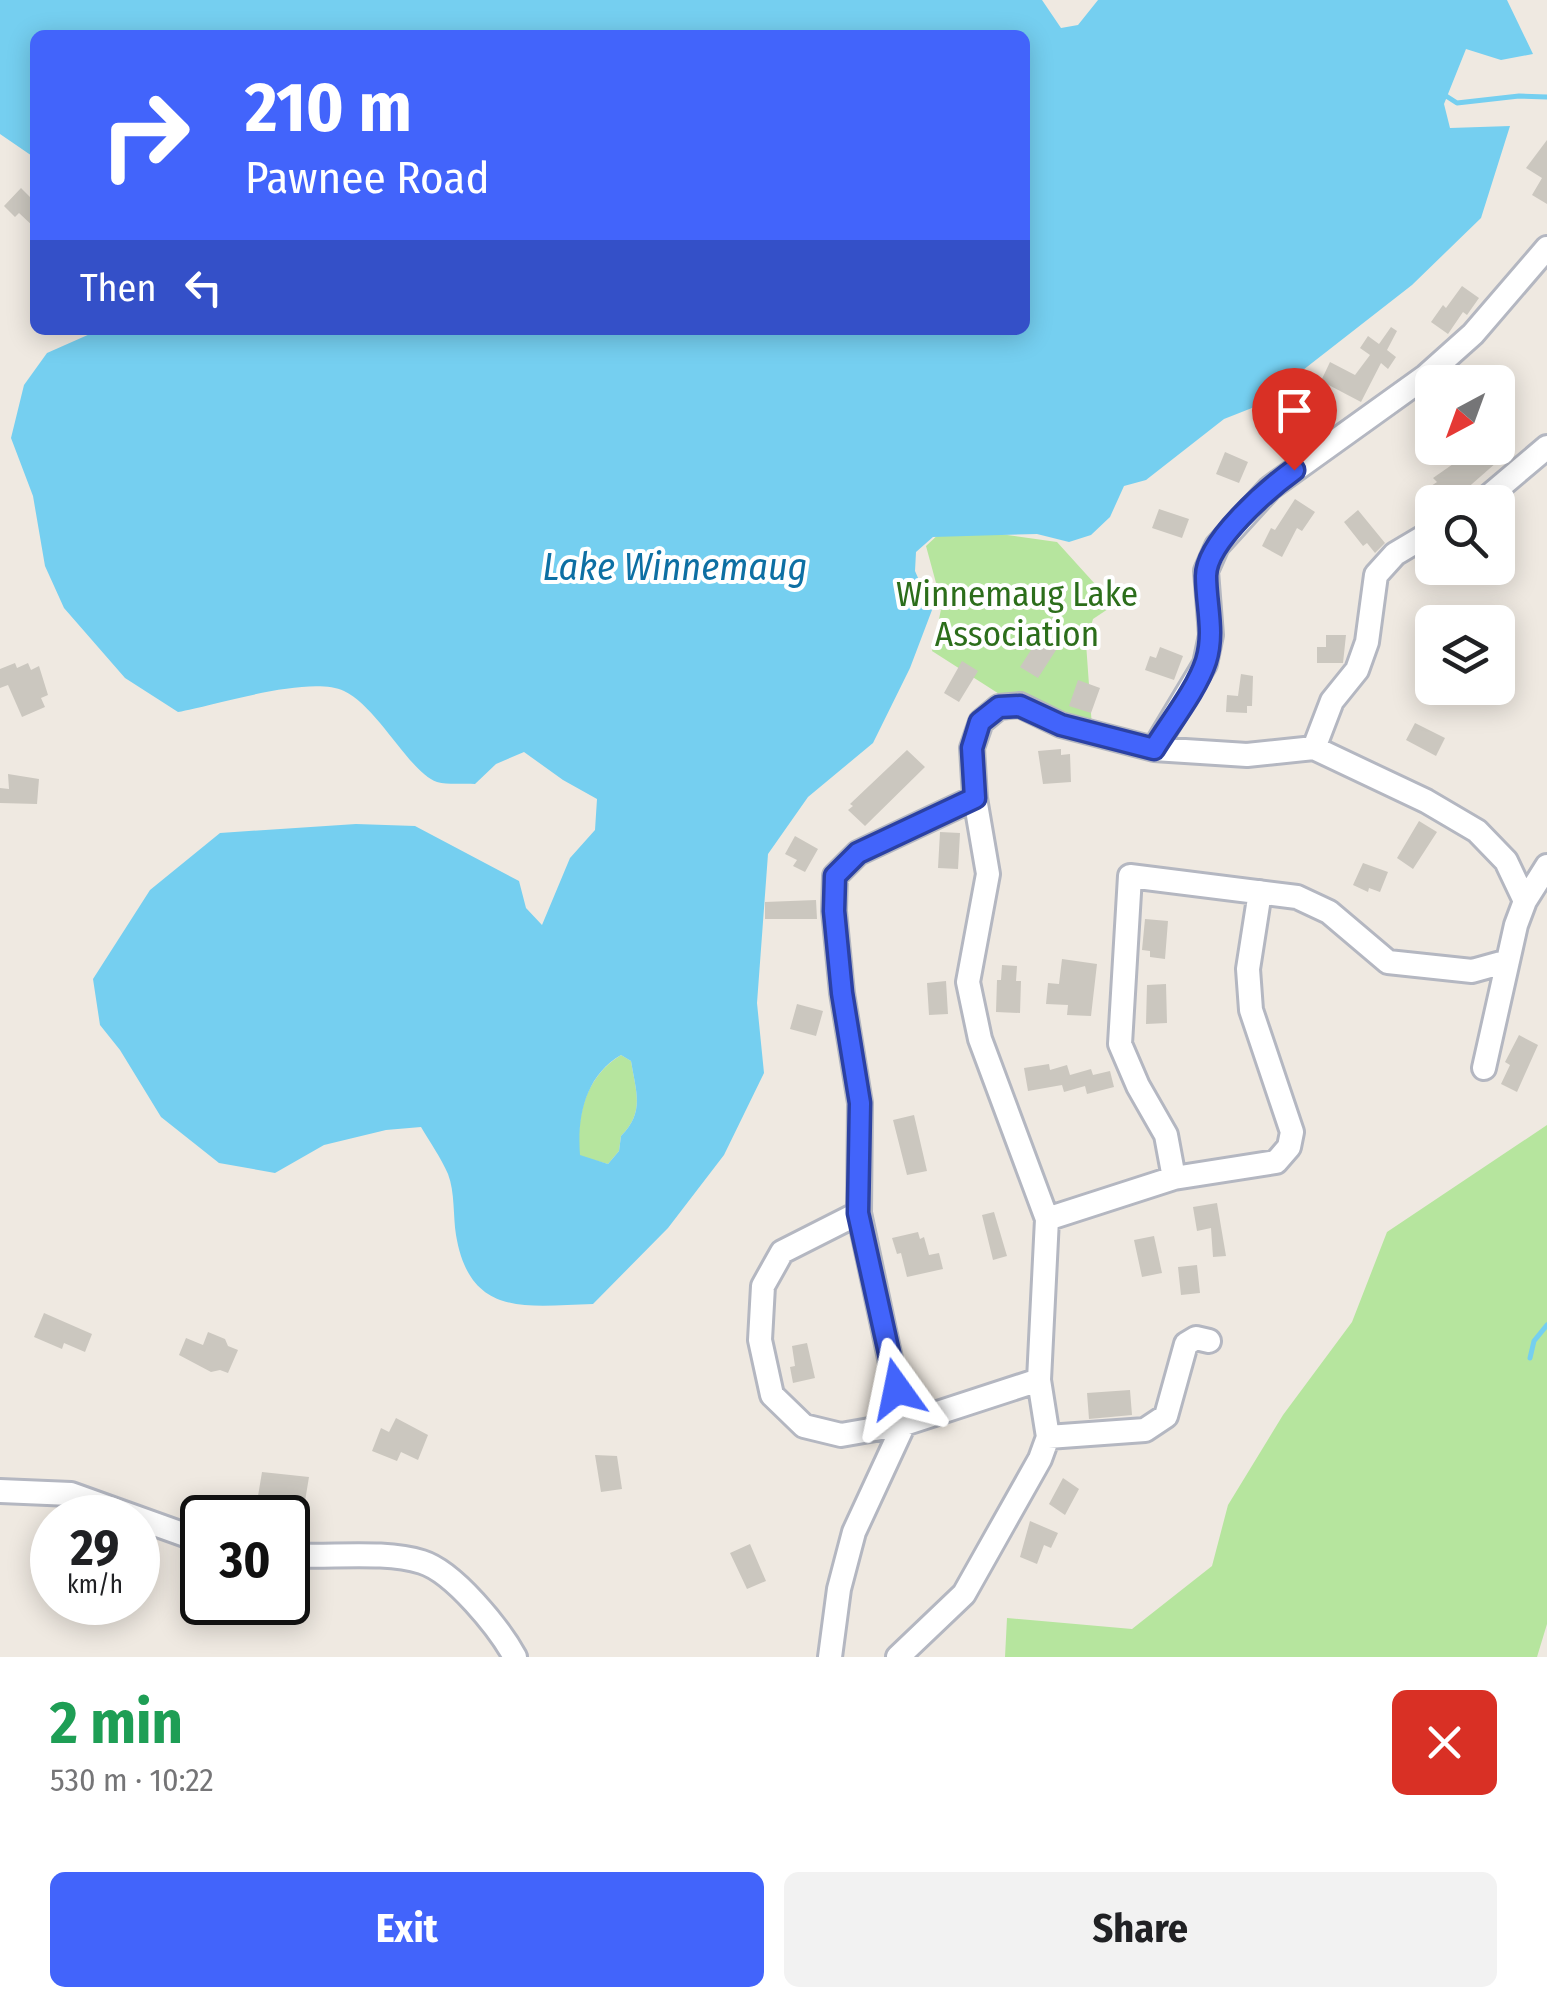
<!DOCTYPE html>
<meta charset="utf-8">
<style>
:root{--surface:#fff;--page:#f2f2f2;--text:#202124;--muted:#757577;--accent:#4264fb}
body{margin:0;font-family:"Fira Sans Condensed",sans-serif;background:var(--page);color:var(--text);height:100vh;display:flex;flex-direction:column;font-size:38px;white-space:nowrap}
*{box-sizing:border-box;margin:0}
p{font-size:32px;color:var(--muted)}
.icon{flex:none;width:55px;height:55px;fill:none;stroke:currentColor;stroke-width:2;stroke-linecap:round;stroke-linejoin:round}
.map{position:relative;height:1657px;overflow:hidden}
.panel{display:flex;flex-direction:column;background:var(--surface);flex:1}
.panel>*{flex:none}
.top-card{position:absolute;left:30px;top:30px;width:1000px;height:305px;border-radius:15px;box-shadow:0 5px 25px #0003;background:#4264fb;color:#fff;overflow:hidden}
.needle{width:65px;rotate:221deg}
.tools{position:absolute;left:1415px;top:365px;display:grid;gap:20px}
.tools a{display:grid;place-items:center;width:100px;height:100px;border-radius:15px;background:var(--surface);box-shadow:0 5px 25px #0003;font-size:50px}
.speed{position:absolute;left:30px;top:1495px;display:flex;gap:20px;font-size:50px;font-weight:700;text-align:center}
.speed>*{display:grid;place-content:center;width:130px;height:130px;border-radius:50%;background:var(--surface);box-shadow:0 5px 25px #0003;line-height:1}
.speed small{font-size:25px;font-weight:400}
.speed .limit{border:5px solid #111;border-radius:15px;background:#fff;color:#111}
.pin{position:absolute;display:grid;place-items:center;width:85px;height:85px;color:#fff;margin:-102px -42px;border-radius:50% 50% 50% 0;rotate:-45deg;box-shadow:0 0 10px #0007}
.pin .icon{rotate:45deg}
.me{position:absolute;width:110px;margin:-55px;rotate:348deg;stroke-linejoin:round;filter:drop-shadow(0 0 8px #0008)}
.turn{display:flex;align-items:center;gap:35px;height:210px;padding:0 50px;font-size:45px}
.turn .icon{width:130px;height:130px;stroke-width:2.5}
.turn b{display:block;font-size:70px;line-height:85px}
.then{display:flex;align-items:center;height:95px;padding:0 50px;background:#0003;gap:20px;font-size:38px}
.round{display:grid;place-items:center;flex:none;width:105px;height:105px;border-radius:15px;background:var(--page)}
.summary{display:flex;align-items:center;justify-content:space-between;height:170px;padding:0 50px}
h1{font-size:60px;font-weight:700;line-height:75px;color:#1e9e55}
.action{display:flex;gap:20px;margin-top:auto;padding:20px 50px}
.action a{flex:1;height:115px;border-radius:15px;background:var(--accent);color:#fff;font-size:40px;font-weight:700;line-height:115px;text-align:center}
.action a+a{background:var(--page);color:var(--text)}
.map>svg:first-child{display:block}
</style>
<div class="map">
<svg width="1547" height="1657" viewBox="0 0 1547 1657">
<rect width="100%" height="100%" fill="#efe9e1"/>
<path fill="#b6e59e" d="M941,532L1000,534L1057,542L1114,605L1093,619L1086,643L1092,727H1051L932,651L942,605L926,546Z
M621,1055L631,1061C636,1092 645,1112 621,1136L619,1151L608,1164L579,1156C577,1116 584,1078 621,1055Z
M1547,1125V1624L1537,1657H1005L1007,1618L1132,1629L1212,1566L1228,1505L1283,1415L1352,1322L1387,1232Z"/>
<path fill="#75cff0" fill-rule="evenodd" d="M0,0H1042L1061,28L1078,25L1098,0H1507L1533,54L1501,60L1466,49L1444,104L1450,128L1510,126L1481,218L1412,285L1257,406L1224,419L1146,480L1124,486L1110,517L1091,535L1069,542L1037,534L933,537L916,552L915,571L932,610L910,668L873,743L808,797L768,854L757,1003L764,1073L724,1155L668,1228L593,1304C526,1306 470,1318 456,1235C453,1216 455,1192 448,1174C441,1158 430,1142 421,1127L386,1130L324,1145L275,1173L219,1163L161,1117L120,1050L100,1025L93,979L150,890L220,833L356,824L415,826L519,881L526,908L542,925L570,858L595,830L597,799L563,780L524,752L496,764L475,784C464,783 448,785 437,782C409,772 378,707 344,691C309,675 217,705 178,712L125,678L64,608L45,566L33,496L11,438L24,385L47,353L99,330H1025V35H35V158L0,134ZM621,1055L631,1061C636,1092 645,1112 621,1136L619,1151L608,1164L580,1155C577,1117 585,1076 621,1055Z"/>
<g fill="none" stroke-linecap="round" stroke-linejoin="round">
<path stroke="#75cff0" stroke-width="5" d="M1443,94L1457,103L1519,96L1547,97
M1530,1358L1534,1341L1547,1325"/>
</g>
<path fill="#cbc7bf" d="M1547,140V204L1532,195L1542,178L1526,168Z
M21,188L35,202V228L19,213L15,217L4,206Z
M1462,286L1479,298L1467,315L1463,312L1448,334L1431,322L1443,305L1446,308Z
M1391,327L1397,331L1387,350L1396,357L1388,369L1381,363L1361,402L1321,381L1330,362L1355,375L1370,355L1360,348L1368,336L1379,344Z
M1498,430L1513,448L1456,498L1449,502H1438L1428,488L1437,482L1433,478L1476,448H1498Z
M1225,452L1248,462L1239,483L1216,474Z
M1295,499L1315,512L1302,531L1297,528L1282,557L1262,546L1271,528L1275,530Z
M1159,509L1189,519L1182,538L1152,528Z
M1358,510L1385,543L1375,553L1367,543L1363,546L1344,522Z
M1326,635H1346L1343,663H1317V647H1326Z
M1040,636L1058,647L1038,678L1020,667Z
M1160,647L1183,656L1174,680L1145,670L1150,656L1156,658Z
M962,661L978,671L959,702L944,693Z
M15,663L17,668L28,663L31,670L39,666L48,695L41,698L45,707L22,717L8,685L0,688V669Z
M1241,674L1253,676L1252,706H1247V713L1226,712L1227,695L1238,696Z
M1078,680L1100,688L1091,713L1069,706Z
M1415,723L1445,738L1436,756L1406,740Z
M1061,749V755L1070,754L1071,782L1043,784L1038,751Z
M907,750L925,767L865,826L848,810L853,806L850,804Z
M8,774L39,779L37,804L0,803V788L9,789Z
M1419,821L1437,832L1413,869L1397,858Z
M940,832L960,833L958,869L938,868Z
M795,836L818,849L805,872L793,866L797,860L785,854Z
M1363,863L1388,872L1380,892L1369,888L1368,892L1353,885Z
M816,900L817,919H765V902Z
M1145,919L1168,921L1165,959L1150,957V951L1142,950Z
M1062,959L1097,964L1091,1016L1067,1015L1068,1005L1046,1004L1048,983L1059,984Z
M1002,965L1017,966L1016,981H1021L1020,1013L996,1012L997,980H1001Z
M946,981L948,1014L929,1015L927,983Z
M1166,984L1167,1023L1146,1024L1147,985Z
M797,1004L823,1011L816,1036L790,1029Z
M1519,1035L1538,1045L1517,1092L1501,1084L1510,1065L1505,1062Z
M1049,1064L1050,1070L1067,1065L1070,1075L1091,1069L1093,1075L1110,1071L1114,1087L1087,1094L1085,1086L1064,1092L1062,1085L1028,1091L1024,1068Z
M914,1115L927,1171L907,1175L893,1120Z
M1217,1203L1226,1256L1213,1257L1211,1228L1197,1231L1193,1207Z
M994,1212L1007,1256L993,1260L982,1215Z
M918,1232L920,1239L924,1237L929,1255L939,1253L943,1269L907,1277L901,1253L897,1254L892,1238Z
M1154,1236L1162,1273L1142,1277L1134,1240Z
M1197,1265L1200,1293L1181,1295L1178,1267Z
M44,1313L92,1334L85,1352L64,1343L62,1349L34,1337Z
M208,1332L225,1339L228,1346L238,1350L228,1373L220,1370L211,1372L179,1355L186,1338L203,1345Z
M807,1343L815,1378L793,1383L790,1367L795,1366L792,1346Z
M1130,1390L1132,1415L1089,1419L1087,1393Z
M396,1418L428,1435L418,1460L401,1452L397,1461L372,1451L381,1428L389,1432Z
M595,1455L617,1456L622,1489L601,1492Z
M262,1472L309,1477L305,1501L258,1496Z
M1063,1478L1079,1489L1065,1515L1049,1504Z
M1030,1521L1058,1533L1051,1548L1044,1545L1037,1564L1020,1557Z
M750,1544L766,1581L747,1589L730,1553Z"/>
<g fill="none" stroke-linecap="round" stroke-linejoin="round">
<defs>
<path id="minor" d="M1482,502L1547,447
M1314,748L1332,701L1357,670L1367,642L1376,575L1395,554L1432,532
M1154,749L1205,664L1211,635L1206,571L1217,546L1270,488L1426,376L1473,334L1547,248
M1484,1068L1516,925L1525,901L1547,866
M1174,1178L1166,1135L1138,1086L1120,1044L1130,876L1297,897L1329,912L1388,962L1472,971L1508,961
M859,1213L782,1252L763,1286L760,1340L772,1395L804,1426L841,1435L904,1424L1039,1380
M1047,1219L1174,1178L1276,1162L1289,1147L1292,1132L1251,1010L1248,969L1260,892
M1048,1437L1145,1430L1166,1416L1186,1344L1196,1338L1209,1341
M0,1491L71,1494L202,1541
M288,1555C328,1558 384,1550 422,1562C454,1572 499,1628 515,1657
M830,1657L839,1589L854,1532L904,1424L859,1213L860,1103L842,993L834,911L835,876L858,853L975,798
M898,1657L964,1594L1040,1459L1048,1437L1039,1380L1047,1219L980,1039L968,982L988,874L975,798L972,748L981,722L999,707L1020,705L1061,725L1154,749L1247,755L1314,748L1426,801L1477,831L1506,861L1525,901"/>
</defs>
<use href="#minor" stroke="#b4b7c1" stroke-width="28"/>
<use href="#minor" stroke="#fff" stroke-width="22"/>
</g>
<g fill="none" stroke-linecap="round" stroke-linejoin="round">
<defs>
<path id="route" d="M897,1389L858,1213L860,1103L842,993L834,911L835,876L858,853L975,798L972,748L980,722L999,707L1020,706L1061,725L1154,749C1170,723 1197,689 1206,661C1215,632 1206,605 1206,576C1206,542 1268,489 1294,470"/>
</defs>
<use href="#route" stroke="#2b41a3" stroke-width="25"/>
<use href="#route" stroke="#4264fb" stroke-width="18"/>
</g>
<g text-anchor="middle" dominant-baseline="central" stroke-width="8" stroke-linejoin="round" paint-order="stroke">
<g font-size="35" fill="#2c6e1b" stroke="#fff">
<text x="1017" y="594">Winnemaug Lake<tspan x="1017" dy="40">Association</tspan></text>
</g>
<g font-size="38" font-style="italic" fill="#0d6fa3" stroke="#fff">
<text x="675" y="567">Lake Winnemaug</text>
</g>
</g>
</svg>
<div class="tools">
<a><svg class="needle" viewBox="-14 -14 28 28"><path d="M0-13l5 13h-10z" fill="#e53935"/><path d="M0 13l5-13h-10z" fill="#757577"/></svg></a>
<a><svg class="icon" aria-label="search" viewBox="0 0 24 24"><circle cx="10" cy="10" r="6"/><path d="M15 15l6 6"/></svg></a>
<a><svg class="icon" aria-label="layers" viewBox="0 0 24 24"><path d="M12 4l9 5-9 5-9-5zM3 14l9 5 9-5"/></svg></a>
</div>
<div class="speed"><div>29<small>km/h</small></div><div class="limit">30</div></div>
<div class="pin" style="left:1294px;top:470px;background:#d93025"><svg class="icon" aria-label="arrive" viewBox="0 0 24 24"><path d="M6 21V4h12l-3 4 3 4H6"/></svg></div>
<svg class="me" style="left:897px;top:1389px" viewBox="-20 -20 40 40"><path d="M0-17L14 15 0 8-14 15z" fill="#4264fb" stroke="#fff" stroke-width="4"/></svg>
<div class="top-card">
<div class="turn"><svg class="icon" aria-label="right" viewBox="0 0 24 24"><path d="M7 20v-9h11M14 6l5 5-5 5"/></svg><div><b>210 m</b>Pawnee Road</div></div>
<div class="then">Then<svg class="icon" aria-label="left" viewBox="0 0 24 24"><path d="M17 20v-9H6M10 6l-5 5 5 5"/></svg></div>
</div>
</div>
<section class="panel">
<div class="summary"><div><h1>2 min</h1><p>530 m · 10:22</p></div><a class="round" style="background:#d93025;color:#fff"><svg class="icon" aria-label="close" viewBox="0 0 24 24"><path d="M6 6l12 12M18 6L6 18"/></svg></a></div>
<div class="action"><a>Exit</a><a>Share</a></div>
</section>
